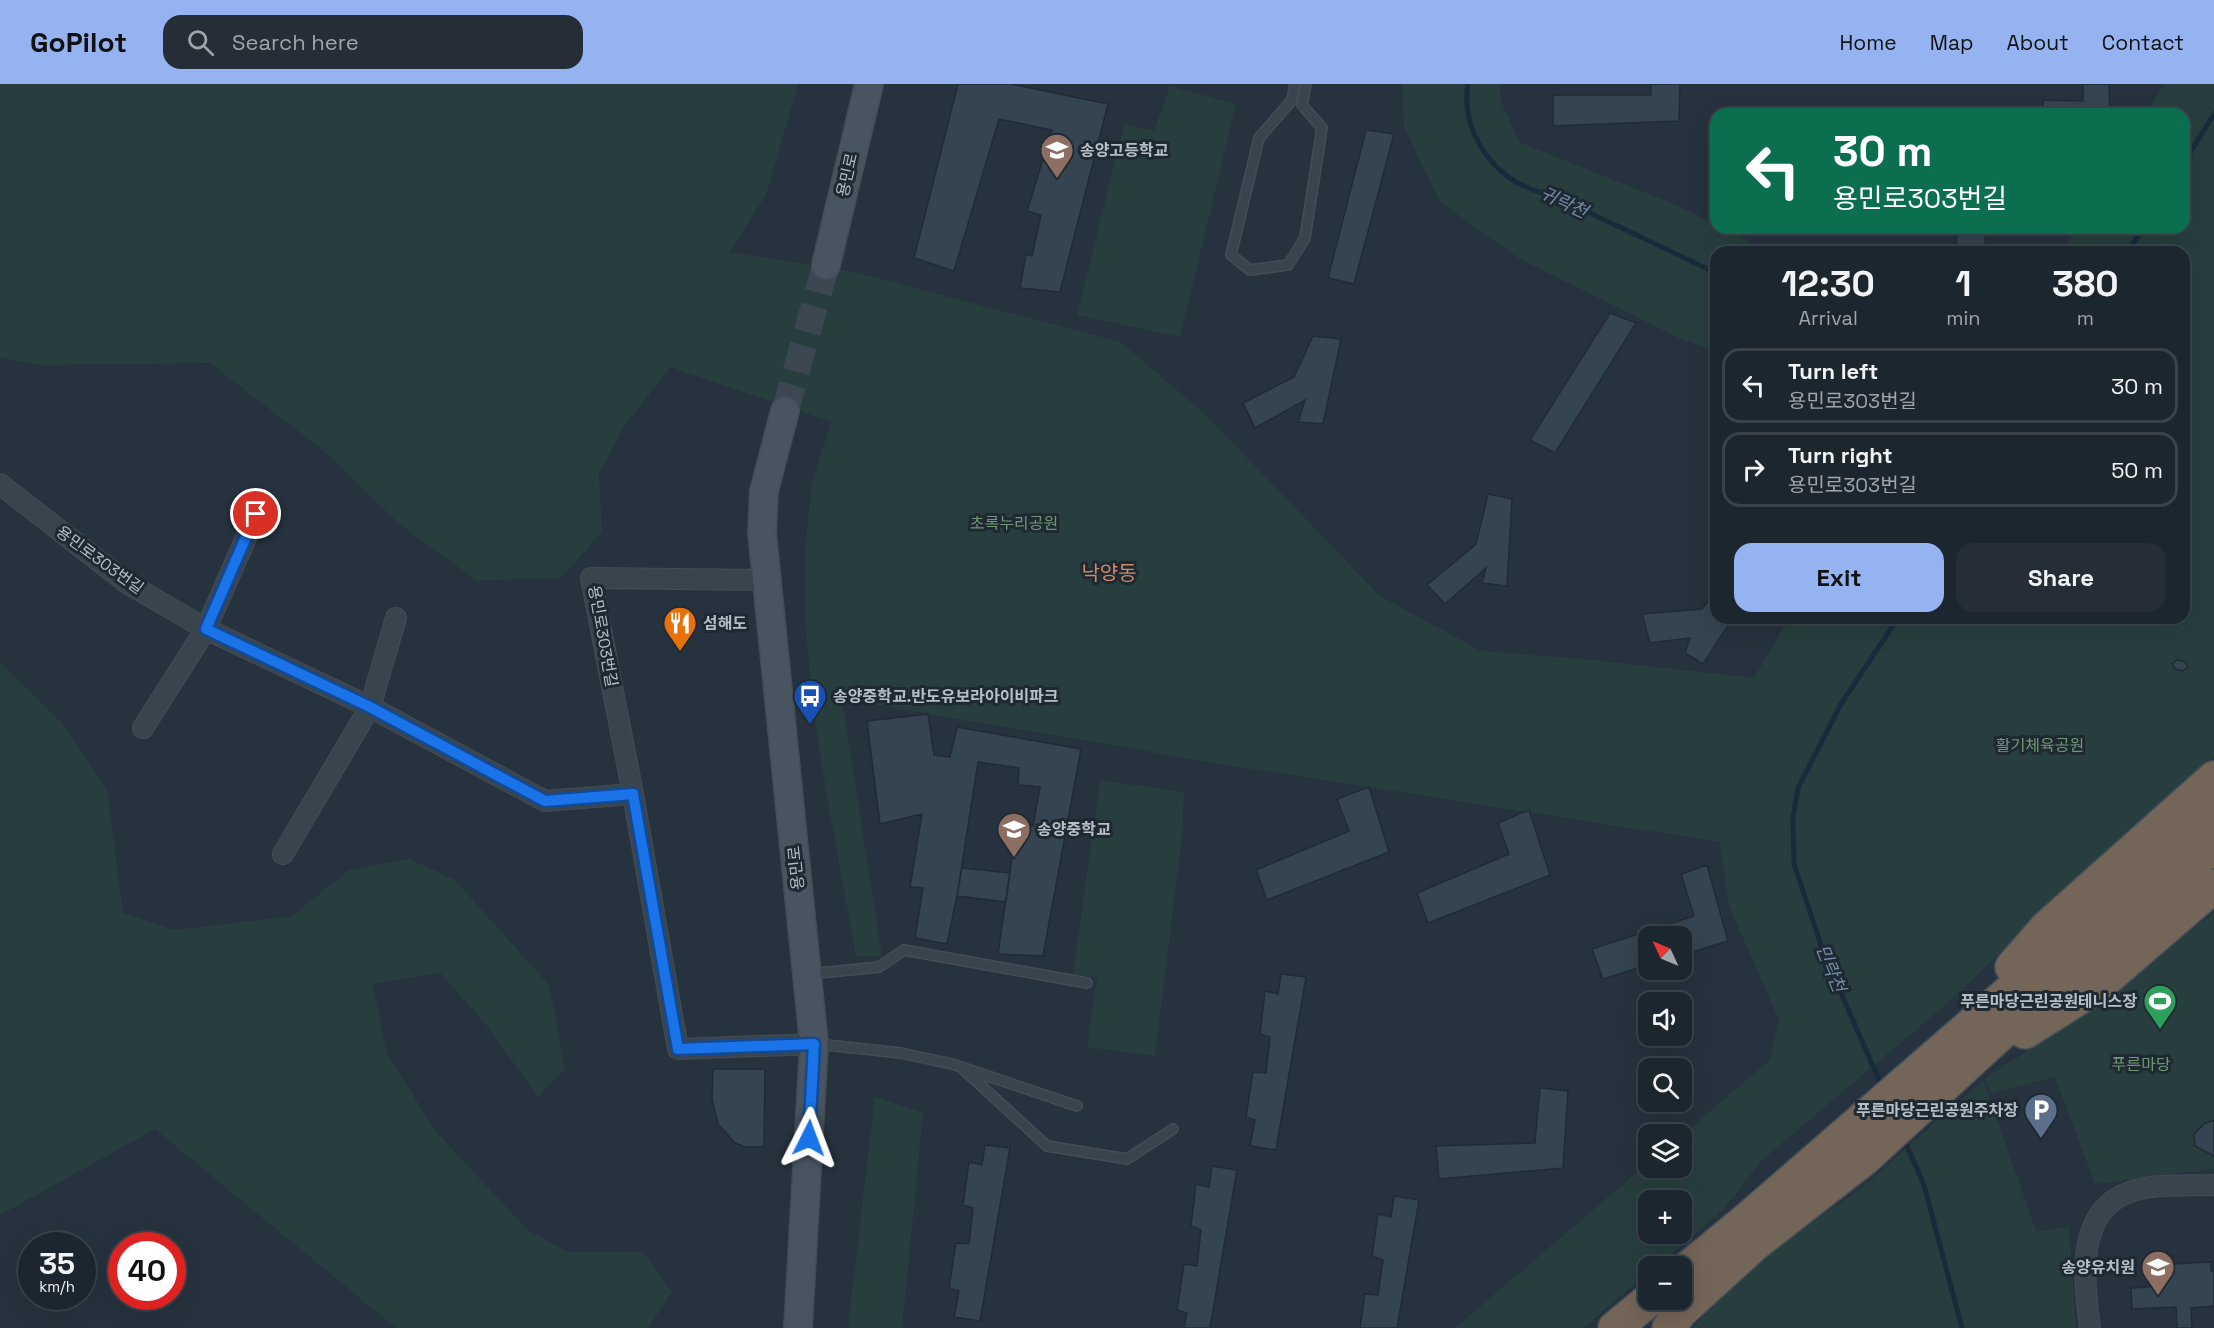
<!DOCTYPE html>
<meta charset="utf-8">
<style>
:root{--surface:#1c262e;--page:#252e36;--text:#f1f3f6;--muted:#a0a5aa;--line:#3a434a;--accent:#95b2f1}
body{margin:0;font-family:"Space Grotesk","Noto Sans KR",sans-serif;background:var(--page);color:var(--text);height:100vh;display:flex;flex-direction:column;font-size:22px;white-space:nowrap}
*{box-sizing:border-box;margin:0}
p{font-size:20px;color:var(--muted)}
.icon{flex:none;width:33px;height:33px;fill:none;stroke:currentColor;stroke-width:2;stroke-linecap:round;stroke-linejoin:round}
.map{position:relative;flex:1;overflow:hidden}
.details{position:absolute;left:1710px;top:162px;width:480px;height:378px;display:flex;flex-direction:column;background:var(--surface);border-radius:18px;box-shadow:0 6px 24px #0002,0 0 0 2px var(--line)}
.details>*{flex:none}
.banner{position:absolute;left:1710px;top:24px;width:480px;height:126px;border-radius:18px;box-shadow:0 6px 24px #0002,0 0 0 2px var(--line);background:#0b6e4f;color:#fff;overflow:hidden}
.needle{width:39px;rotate:314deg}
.fabs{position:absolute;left:1638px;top:842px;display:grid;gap:12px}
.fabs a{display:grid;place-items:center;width:54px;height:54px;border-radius:12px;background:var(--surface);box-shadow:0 6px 24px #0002,0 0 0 2px var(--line);font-size:30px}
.speed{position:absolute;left:18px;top:1148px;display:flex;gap:12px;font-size:30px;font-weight:700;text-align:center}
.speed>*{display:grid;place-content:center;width:78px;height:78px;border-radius:50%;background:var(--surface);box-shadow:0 6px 24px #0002,0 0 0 2px var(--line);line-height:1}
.speed small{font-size:15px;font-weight:400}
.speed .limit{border:9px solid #d22;background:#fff;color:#111}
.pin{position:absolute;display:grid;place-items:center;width:51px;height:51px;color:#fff;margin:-26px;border:3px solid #fff;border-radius:50%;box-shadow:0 2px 6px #0007}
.me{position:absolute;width:66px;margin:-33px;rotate:3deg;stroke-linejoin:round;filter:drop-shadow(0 0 4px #0008)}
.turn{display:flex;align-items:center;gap:21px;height:126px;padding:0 24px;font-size:27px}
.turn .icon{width:78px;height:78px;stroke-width:2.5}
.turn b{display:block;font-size:42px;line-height:51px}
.eta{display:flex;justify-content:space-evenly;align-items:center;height:102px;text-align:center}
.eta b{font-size:36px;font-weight:800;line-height:42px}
.action{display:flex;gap:12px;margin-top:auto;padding:12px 24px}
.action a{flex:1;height:69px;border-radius:18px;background:var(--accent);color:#111;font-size:24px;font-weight:800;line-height:69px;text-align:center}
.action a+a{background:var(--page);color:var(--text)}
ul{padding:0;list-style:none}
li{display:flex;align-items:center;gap:18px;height:75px;margin:0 12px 9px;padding:0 12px;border:3px solid var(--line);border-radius:18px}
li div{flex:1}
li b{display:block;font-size:22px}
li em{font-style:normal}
header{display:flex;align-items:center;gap:36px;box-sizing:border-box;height:84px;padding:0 30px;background:var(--accent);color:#111}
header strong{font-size:28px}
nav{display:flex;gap:33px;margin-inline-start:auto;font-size:21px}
.search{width:420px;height:54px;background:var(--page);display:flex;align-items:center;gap:15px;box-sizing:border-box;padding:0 21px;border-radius:18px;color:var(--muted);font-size:22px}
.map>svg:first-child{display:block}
</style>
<header>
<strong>GoPilot</strong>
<div class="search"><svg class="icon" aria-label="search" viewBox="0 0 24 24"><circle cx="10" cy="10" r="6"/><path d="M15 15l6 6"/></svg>Search here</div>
<nav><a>Home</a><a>Map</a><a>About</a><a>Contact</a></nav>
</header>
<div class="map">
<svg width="2214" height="1244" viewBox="0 0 2214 1244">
<rect width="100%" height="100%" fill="#26323d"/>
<path fill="#283e3e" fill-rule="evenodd" d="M0,0H798L766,111L729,168L858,189L1121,258L1205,330L1380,512L1481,567L1584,575L1754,594L1789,534H2184V168H2062L2077,144H2184V30H2146L2164,0H2214V674L2064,809L1943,923L1761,1077L1723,1126L1657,1182H1648V1189L1584,1244H1455L1648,1079V1083H1682V1051L1770,976L1779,936L1729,822L1720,758L1227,681L842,615L882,873L856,872C830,719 790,564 811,408C814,385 825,361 831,338L671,283L625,341L599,389L602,448L560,495L476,496L399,440L324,367L210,279L38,281L0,273ZM1648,1116H1682V1149H1648Z
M1402,0H1500V15L1519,58L1679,122L1716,141V144H1723L1771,168H1716V268L1679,254L1520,175L1441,119L1404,44Z
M1170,2L1236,20L1180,253L1077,231L1124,40L1154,47Z
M0,578L60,637L107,706L123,829L174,846L292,832L349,786L410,775L455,796L549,901L565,985L538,1013L484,938L440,889L373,900L387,970L437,1049L528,1146L568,1168H643L672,1208L648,1244H396L155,1045L0,1131Z
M1100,696L1184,708L1182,752L1155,972L1087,963L1097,894L1073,890Z
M2214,828V1085L2095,1100L2055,993L1992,1009L1984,995L2069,940Z
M1983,996L2036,1147L2069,1143L2076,1244H1693L1711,1221L1764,1170L1858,1107Z
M875,1013L923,1029L902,1244H848Z"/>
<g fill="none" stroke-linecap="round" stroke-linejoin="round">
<path stroke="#192b3a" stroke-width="5" d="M1468,0C1462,36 1479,70 1507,92C1525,106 1546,109 1566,118C1616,141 1666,165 1716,189
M2184,78L2214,30
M2128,168L2143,144
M1882,1003L1824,870L1794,780L1793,733L1798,704L1841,620L1898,534
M1903,1053L1924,1101L1962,1244"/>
</g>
<path fill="#354451" stroke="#212b34" stroke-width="1.5" d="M958,0H1011L1108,20L1060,208L1020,204L1026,170L1032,172L1041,131L1027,127L1052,46L999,35L954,187L914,174Z
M1651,0H1680L1679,37L1553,42V11H1651Z
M2083,0H2109L2110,30H2043V16L2083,17Z
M1366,46L1394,50L1354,200L1328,194Z
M1957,144H1985V168H1956Z
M1610,229L1636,239L1555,369L1530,356Z
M1313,252L1341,255L1323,340L1298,338L1305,316L1255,344L1243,319L1294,293Z
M1488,410L1512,415L1507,502L1482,499L1486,484L1445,520L1427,501L1476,460Z
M1716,507V534H1733L1703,580L1685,569L1690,554L1650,559L1642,530L1702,525Z
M2178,576L2185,578L2188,583L2182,587L2175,585L2172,580Z
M928,630L934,671L950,673L957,643L1081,665L1043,872L998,870L1017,739L1033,742L1040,703L1018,701L1019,684L978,678L957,812L947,860L915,854L923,804L910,803L922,730L880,740L867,637Z
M1369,703L1389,768L1267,816L1256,786L1349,747L1337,715Z
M1529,726L1550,791L1428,839L1417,809L1509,770L1498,739Z
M1707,781L1728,857L1682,871V852H1648V881L1603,895L1592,865L1694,832L1681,790Z
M962,784L1010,789L1006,818L957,812Z
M1281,890L1306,893L1276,1066L1250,1062L1255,1036L1246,1033L1253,988L1266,989L1270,953L1260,950L1265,907L1278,910Z
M713,985H765L764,1063H746L735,1059L718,1040L712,1015Z
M1540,1004L1568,1007L1563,1084L1439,1095L1436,1062L1535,1059Z
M2214,1036V1072L2195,1062L2194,1050L2204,1040Z
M985,1061L1010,1064L980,1237L954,1233L959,1207L949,1204L956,1159L969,1160L973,1124L963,1121L969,1078L982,1081Z
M1212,1082L1237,1086L1210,1244H1184L1187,1229L1177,1226L1184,1180L1197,1182L1201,1146L1191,1142L1196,1100L1209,1103Z
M1394,1112L1419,1116L1397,1244H1360L1365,1210L1378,1211L1383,1176L1372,1172L1378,1130L1391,1133Z
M2162,1172H2173V1180L2211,1178V1187H2214V1222L2191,1224L2192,1244H2177L2176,1223L2132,1225L2131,1204L2164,1202Z"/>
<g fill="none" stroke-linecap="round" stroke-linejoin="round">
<path stroke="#3c4752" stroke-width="27" stroke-dasharray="27 14" stroke-linecap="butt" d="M785,327L826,181"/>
<defs>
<path id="lane" d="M1295,0L1292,16L1259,54L1231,171L1250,186L1288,181L1305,154L1322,44L1302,21L1306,0
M810,890L879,883L904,866L1087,899
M817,960L901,969L952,980L1077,1022
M964,986L1047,1062L1127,1075L1173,1045"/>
<path id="street" d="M0,400L127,499L206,545L370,623L545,717L633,710L678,965L814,960
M143,644L206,545L256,431
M633,710L591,494L766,496
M283,770L370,623L396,534
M2090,1244C2083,1191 2074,1116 2145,1104C2167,1100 2191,1102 2214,1101"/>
<path id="secondary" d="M826,181L869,0
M785,327L764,407L762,449L814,960L798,1244"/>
<path id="highway" d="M2012,883L2046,844L2214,694
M2025,948L2098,902L2214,802
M1682,1189L1744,1138L2214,730
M1615,1244L1650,1215
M1669,1244L1680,1228L1756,1159L1864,1075L2105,854L2214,762"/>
</defs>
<use href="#lane" stroke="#434d56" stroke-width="12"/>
<use href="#street" stroke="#434d56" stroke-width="22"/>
<use href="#secondary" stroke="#434d56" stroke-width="30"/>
<use href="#highway" stroke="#454f58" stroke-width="36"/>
<use href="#lane" stroke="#3a444d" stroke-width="9"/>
<use href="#street" stroke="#3a444d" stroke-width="20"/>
<use href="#secondary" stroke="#485460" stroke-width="27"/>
<use href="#highway" stroke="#736557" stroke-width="33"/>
</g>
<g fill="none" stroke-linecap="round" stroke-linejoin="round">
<defs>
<path id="route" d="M256,430L206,545L370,623L545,717L633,710L678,965L814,960L809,1054"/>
</defs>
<use href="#route" stroke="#114b97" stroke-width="15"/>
<use href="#route" stroke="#1a73e8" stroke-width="10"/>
</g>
<defs>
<symbol id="school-pin" viewBox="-11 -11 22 30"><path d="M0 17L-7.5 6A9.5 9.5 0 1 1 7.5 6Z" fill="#8d6e63" stroke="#1f2932"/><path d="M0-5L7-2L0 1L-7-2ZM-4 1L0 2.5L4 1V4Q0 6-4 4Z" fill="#fff"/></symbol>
<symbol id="restaurant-pin" viewBox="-11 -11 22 30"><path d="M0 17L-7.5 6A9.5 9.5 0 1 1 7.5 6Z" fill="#e8710a" stroke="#1f2932"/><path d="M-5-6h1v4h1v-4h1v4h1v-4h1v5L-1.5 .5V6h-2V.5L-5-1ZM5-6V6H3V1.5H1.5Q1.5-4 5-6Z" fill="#fff"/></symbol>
<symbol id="bus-pin" viewBox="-11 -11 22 30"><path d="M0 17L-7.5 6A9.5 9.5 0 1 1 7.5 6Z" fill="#1a4fb4" stroke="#1f2932"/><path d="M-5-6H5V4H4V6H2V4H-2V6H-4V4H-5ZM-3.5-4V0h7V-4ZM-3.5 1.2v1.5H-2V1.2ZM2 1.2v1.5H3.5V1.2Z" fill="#fff"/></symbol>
<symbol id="stadium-pin" viewBox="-11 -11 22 30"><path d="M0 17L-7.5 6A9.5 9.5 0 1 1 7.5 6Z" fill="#2e9e5b" stroke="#1f2932"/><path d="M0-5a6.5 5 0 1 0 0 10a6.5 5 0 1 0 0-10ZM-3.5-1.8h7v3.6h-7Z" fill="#fff"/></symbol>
<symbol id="parking-pin" viewBox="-11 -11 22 30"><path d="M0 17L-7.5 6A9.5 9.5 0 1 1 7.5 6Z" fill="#5c6f8a" stroke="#1f2932"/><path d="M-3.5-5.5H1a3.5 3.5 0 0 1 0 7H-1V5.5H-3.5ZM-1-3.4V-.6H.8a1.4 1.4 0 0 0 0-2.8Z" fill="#fff"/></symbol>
</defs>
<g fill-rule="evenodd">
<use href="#school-pin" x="1038" y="47" width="38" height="52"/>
<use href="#restaurant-pin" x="661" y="520" width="38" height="52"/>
<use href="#bus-pin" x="791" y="593" width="38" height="52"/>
<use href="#school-pin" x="995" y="726" width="38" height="52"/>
<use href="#stadium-pin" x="2141" y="898" width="38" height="52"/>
<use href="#parking-pin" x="2022" y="1007" width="38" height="52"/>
<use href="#school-pin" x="2139" y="1164" width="38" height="52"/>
</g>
<g text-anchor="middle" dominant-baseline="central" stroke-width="6" stroke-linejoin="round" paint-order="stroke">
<g font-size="16" font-weight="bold" fill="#b6bfc8" stroke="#1f2932" text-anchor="start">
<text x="1080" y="66">송양고등학교</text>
<text x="703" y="539">섬해도</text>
<text x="833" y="612">송양중학교.반도유보라아이비파크</text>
<text x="1037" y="745">송양중학교</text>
<text x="2137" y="917" text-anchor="end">푸른마당근린공원테니스장</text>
<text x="2018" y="1026" text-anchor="end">푸른마당근린공원주차장</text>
<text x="2135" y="1183" text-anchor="end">송양유치원</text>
</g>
<g font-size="16" fill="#b6bfc8" stroke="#1f2932">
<text transform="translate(847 91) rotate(-77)">용민로</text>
<text transform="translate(100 476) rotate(36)">용민로303번길</text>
<text transform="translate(603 552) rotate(80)">용민로303번길</text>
<text transform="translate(796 784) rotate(-96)">용민로</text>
</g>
<g font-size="16" fill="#6e9773" stroke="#1f2932">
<text x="1014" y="439">초록누리공원</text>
<text x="2040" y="661">활기체육공원</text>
<text x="2141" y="980">푸른마당</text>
</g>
<g font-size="18" font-style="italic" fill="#718da5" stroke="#1f2932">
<text transform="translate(1564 118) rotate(25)">귀락천</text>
<text transform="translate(1831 884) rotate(68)">민락천</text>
</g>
<g font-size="20" fill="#ce8a6a" stroke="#1f2932">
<text x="1109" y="489">낙양동</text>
</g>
</g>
</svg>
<div class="fabs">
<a><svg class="needle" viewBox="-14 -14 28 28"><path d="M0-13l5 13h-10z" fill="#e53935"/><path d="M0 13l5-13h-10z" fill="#a0a5aa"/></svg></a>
<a><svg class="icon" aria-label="sound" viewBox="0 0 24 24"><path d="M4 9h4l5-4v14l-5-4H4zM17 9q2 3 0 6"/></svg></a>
<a><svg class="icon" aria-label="search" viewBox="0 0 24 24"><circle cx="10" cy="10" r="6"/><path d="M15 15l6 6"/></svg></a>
<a><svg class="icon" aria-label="layers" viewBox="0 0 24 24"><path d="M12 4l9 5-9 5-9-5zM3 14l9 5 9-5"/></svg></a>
<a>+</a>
<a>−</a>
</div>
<div class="speed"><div>35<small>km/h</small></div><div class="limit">40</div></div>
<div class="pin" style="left:256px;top:430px;background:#d93025"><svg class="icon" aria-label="arrive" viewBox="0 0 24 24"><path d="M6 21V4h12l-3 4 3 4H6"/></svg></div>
<svg class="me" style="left:809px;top:1054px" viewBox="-20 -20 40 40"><path d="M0-17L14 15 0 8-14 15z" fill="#1a73e8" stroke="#fff" stroke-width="4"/></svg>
<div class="banner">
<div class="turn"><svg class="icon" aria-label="left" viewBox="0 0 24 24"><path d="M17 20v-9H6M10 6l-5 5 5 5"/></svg><div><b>30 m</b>용민로303번길</div></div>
</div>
<section class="details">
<div class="eta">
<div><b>12:30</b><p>Arrival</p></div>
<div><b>1</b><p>min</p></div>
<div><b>380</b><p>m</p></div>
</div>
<ul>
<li><svg class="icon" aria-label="left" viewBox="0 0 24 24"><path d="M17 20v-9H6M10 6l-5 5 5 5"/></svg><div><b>Turn left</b><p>용민로303번길</p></div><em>30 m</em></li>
<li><svg class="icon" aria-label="right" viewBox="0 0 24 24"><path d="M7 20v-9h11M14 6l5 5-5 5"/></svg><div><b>Turn right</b><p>용민로303번길</p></div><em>50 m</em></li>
</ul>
<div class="action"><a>Exit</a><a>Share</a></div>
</section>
</div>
